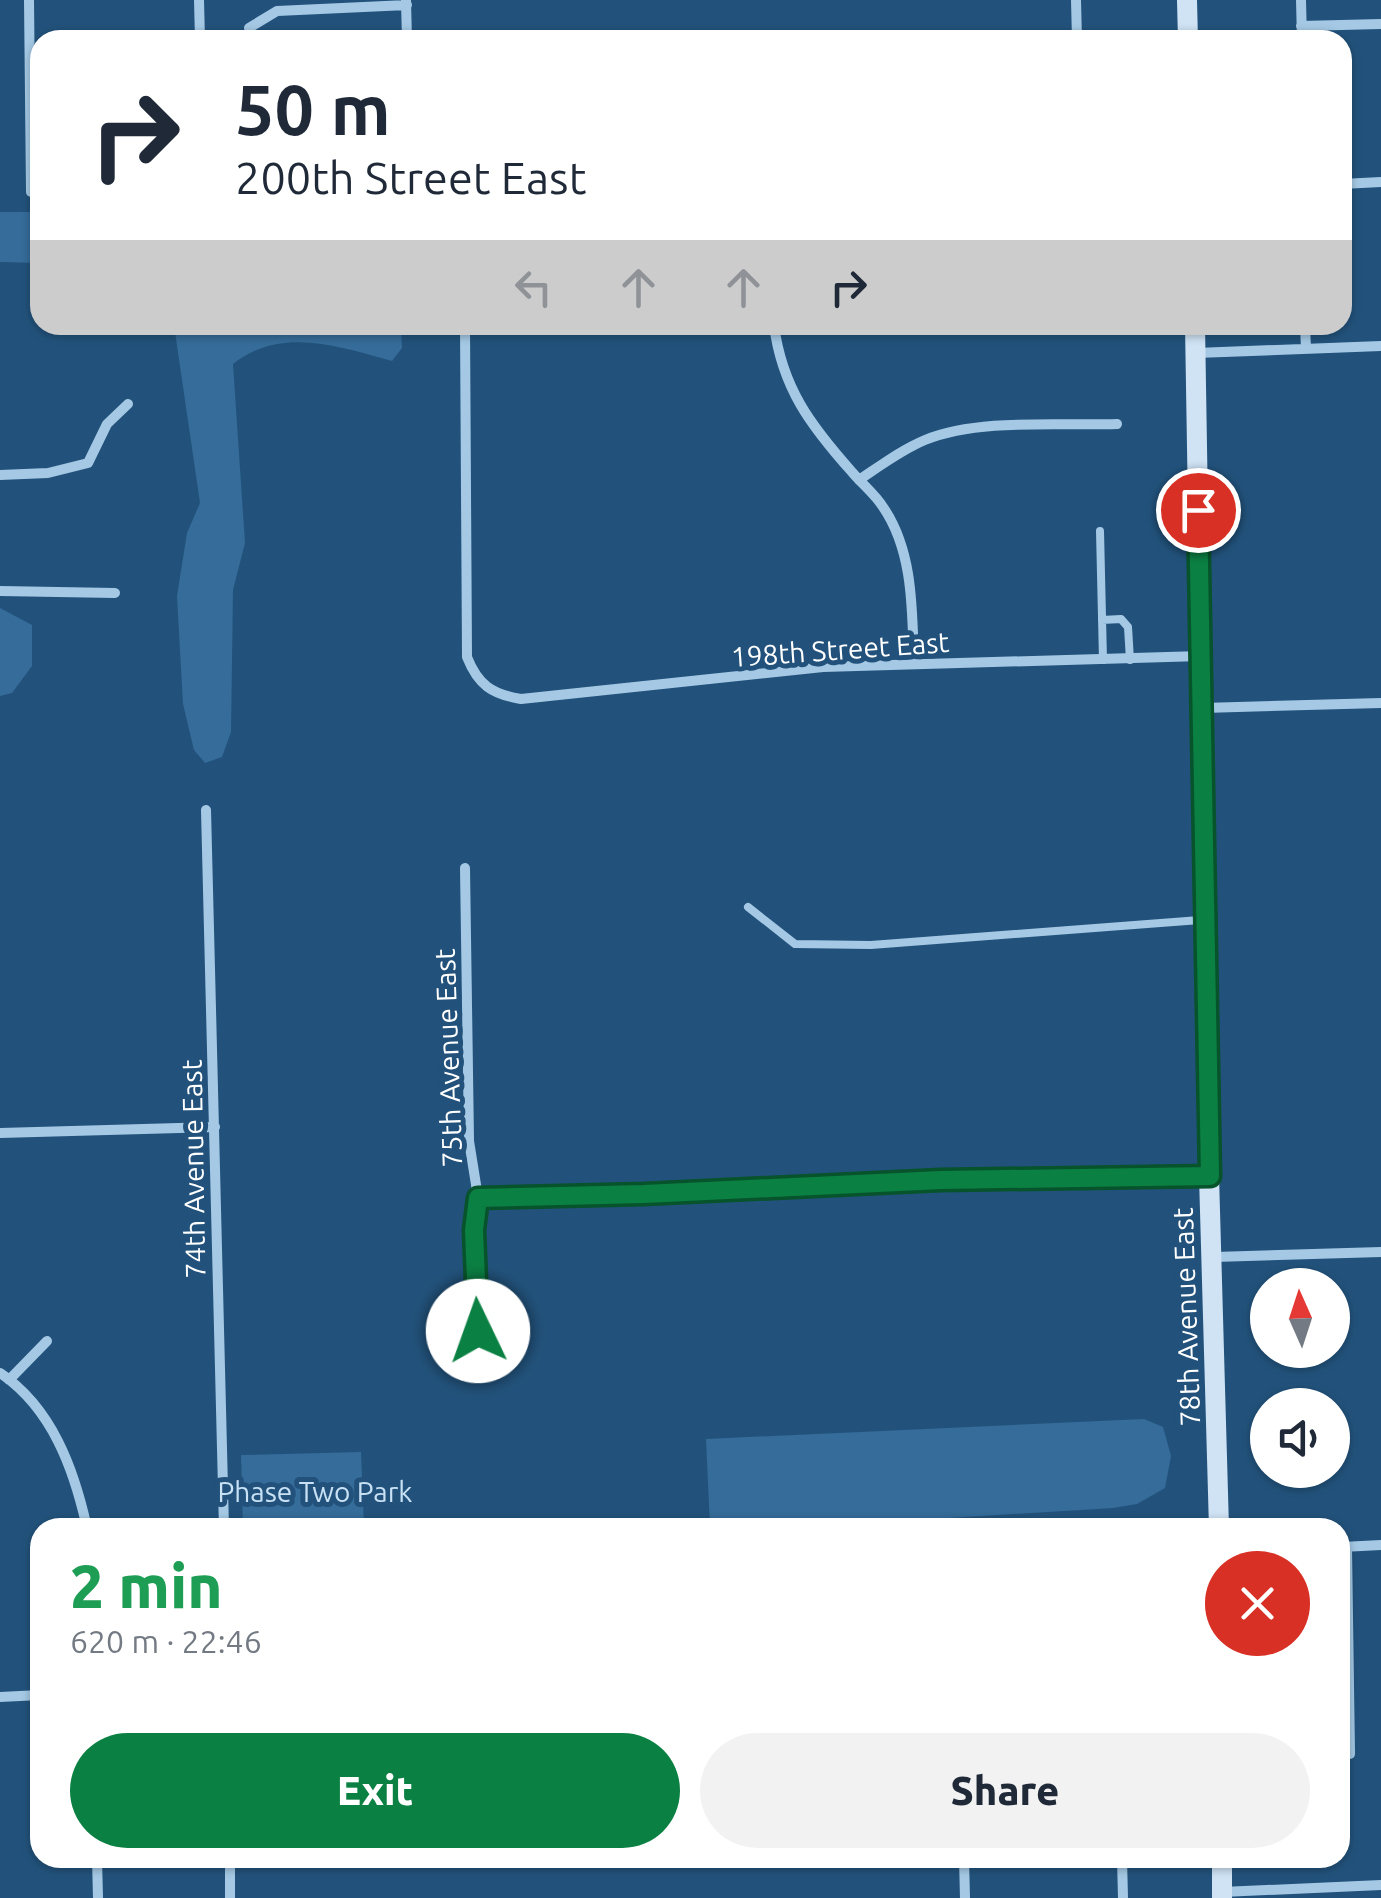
<!DOCTYPE html>
<meta charset="utf-8">
<style>
:root{--surface:#fff;--page:#f2f2f3;--text:#1f2937;--muted:#747a83;--accent:#0b8043}
body{margin:0;font-family:Ubuntu,sans-serif;background:var(--page);color:var(--text);height:100vh;display:flex;flex-direction:column;font-size:38px;white-space:nowrap}
*{box-sizing:border-box;margin:0}
p{font-size:32px;color:var(--muted)}
.icon{flex:none;width:55px;height:55px;fill:none;stroke:currentColor;stroke-width:2;stroke-linecap:round;stroke-linejoin:round}
.map{position:relative;flex:1;overflow:hidden}
.panel{position:absolute;left:30px;top:1518px;width:1320px;height:350px;display:flex;flex-direction:column;background:var(--surface);border-radius:30px;box-shadow:0 2px 8px #0004}
.panel>*{flex:none}
.guide{position:absolute;left:30px;top:30px;width:1322px;height:305px;border-radius:30px;box-shadow:0 2px 8px #0004;background:#fff;color:var(--text);overflow:hidden}
.needle{width:65px;rotate:357deg}
.controls{position:absolute;left:1250px;top:1268px;display:grid;gap:20px}
.controls a{display:grid;place-items:center;width:100px;height:100px;border-radius:50%;background:var(--surface);box-shadow:0 2px 8px #0004;font-size:50px}
.pin{position:absolute;display:grid;place-items:center;width:85px;height:85px;color:#fff;margin:-42px;border:5px solid #fff;border-radius:50%;box-shadow:0 2px 10px #0007}
.me{position:absolute;width:110px;margin:-55px;rotate:357deg;stroke-linejoin:round;filter:drop-shadow(0 0 8px #0008)}
.turn{display:flex;align-items:center;gap:35px;height:210px;padding:0 40px;font-size:45px}
.turn .icon{width:130px;height:130px;stroke-width:2.5}
.turn b{display:block;font-size:70px;line-height:85px}
.lanes{display:flex;align-items:center;height:95px;padding:0 40px;background:#0003;justify-content:center;gap:50px;direction:ltr}
.lanes .off{opacity:.35}
.round{display:grid;place-items:center;flex:none;width:105px;height:105px;border-radius:52px;background:var(--page)}
.summary{display:flex;align-items:center;justify-content:space-between;height:170px;padding:0 40px}
h1{font-size:60px;font-weight:800;line-height:75px;color:#1e9e55}
.primary-button{display:flex;gap:20px;margin-top:auto;padding:20px 40px}
.primary-button a{flex:1;height:115px;border-radius:60px;background:var(--accent);color:#fff;font-size:40px;font-weight:800;line-height:115px;text-align:center}
.primary-button a+a{background:var(--page);color:var(--text)}
.map>svg:first-child{display:block}
</style>
<div class="map">
<svg width="1381" height="1898" viewBox="0 0 1381 1898">
<rect width="100%" height="100%" fill="#22527b"/>
<path fill="#356c99" d="M0,212H40V263L0,262Z
M174,325H401L402,348L392,361C338,346 281,326 233,364L245,543L233,590L231,732L222,757L205,763L194,750L183,704L177,596L187,533L200,503Z
M0,608L32,625V666L12,693L0,696Z
M1144,1419L1163,1427L1171,1456L1165,1488L1137,1504L1113,1508L949,1518L937,1527H710L706,1439Z
M361,1452L364,1526L243,1527L241,1455Z"/>
<g fill="none" stroke-linecap="round" stroke-linejoin="round">
<path stroke="#a5c9e5" stroke-width="8" d="M1100,531L1103,660
M1102,620L1121,619L1128,627L1130,660
M748,907L795,944L871,945L1200,920"/>
<path stroke="#a5c9e5" stroke-width="10" d="M29,0L31,192
M199,0L200,40
M1076,0L1077,40
M1301,0L1302,40
M406,1L407,40
M1301,26L1381,24
M249,28L277,11L407,5
M1342,184L1381,182
M465,325L467,657C478,685 492,694 521,699L823,667L1201,656
M774,325C782,388 811,426 852,472C862,484 875,494 883,507C914,552 912,612 914,664
M1305,325L1306,349
M1196,353L1381,346
M0,475L48,473L88,463L107,424L128,404
M859,480C880,466 901,450 925,440C979,418 1059,426 1117,424
M0,591L115,593
M1203,708L1381,703
M206,810L224,1528
M465,868L469,1141L478,1197L474,1230L479,1365
M0,1133L215,1127
M478,1197L644,1194L941,1180L1209,1176
M1214,1257L1381,1252
M0,1373C52,1408 74,1469 87,1528
M9,1380L47,1341
M1342,1547L1381,1545
M1347,1547L1350,1754
M0,1697L40,1695
M97,1858L98,1898
M230,1858V1898
M964,1858L965,1898
M1122,1858L1123,1898
M1222,1892L1381,1885"/>
<path stroke="#cfe3f5" stroke-width="20" d="M1187,0L1188,40
M1195,325L1209,1176L1219,1528
M1222,1898V1858"/>
</g>
<g fill="none" stroke-linecap="round" stroke-linejoin="round">
<defs>
<path id="route" d="M478,1331L474,1230L478,1198L644,1194L941,1180L1210,1176L1198,510"/>
</defs>
<use href="#route" stroke="#07532c" stroke-width="25"/>
<use href="#route" stroke="#0b8043" stroke-width="18"/>
</g>
<g text-anchor="middle" dominant-baseline="central" stroke-width="10" stroke-linejoin="round" paint-order="stroke">
<g font-size="28" fill="#fff" stroke="#22527b">
<text transform="translate(840 649) rotate(-4)">198th Street East</text>
<text transform="translate(448 1058) rotate(-92)">75th Avenue East</text>
<text transform="translate(193 1169) rotate(-91)">74th Avenue East</text>
<text transform="translate(1186 1317) rotate(-92)">78th Avenue East</text>
</g>
<g font-size="28" fill="#c8e1f4" stroke="#22527b">
<text x="315" y="1491">Phase Two Park</text>
</g>
</g>
</svg>
<div class="controls">
<a><svg class="needle" viewBox="-14 -14 28 28"><path d="M0-13l5 13h-10z" fill="#e53935"/><path d="M0 13l5-13h-10z" fill="#747a83"/></svg></a>
<a><svg class="icon" aria-label="sound" viewBox="0 0 24 24"><path d="M4 9h4l5-4v14l-5-4H4zM17 9q2 3 0 6"/></svg></a>
</div>
<div class="pin" style="left:1198px;top:510px;background:#d93025"><svg class="icon" aria-label="arrive" viewBox="0 0 24 24"><path d="M6 21V4h12l-3 4 3 4H6"/></svg></div>
<svg class="me" style="left:478px;top:1331px" viewBox="-20 -20 40 40"><circle r="19" fill="#fff"/><path d="M0-13L10 11 0 6-10 11z" fill="#0b8043"/></svg>
<div class="guide">
<div class="turn"><svg class="icon" aria-label="right" viewBox="0 0 24 24"><path d="M7 20v-9h11M14 6l5 5-5 5"/></svg><div><b>50 m</b>200th Street East</div></div>
<div class="lanes"><svg class="icon off" aria-label="left" viewBox="0 0 24 24"><path d="M17 20v-9H6M10 6l-5 5 5 5"/></svg><svg class="icon off" aria-label="ahead" viewBox="0 0 24 24"><path d="M12 20V5M6 11l6-6 6 6"/></svg><svg class="icon off" aria-label="ahead" viewBox="0 0 24 24"><path d="M12 20V5M6 11l6-6 6 6"/></svg><svg class="icon" aria-label="right" viewBox="0 0 24 24"><path d="M7 20v-9h11M14 6l5 5-5 5"/></svg></div>
</div>
<section class="panel">
<div class="summary"><div><h1>2 min</h1><p>620 m · 22:46</p></div><a class="round" style="background:#d93025;color:#fff"><svg class="icon" aria-label="close" viewBox="0 0 24 24"><path d="M6 6l12 12M18 6L6 18"/></svg></a></div>
<div class="primary-button"><a>Exit</a><a>Share</a></div>
</section>
</div>
